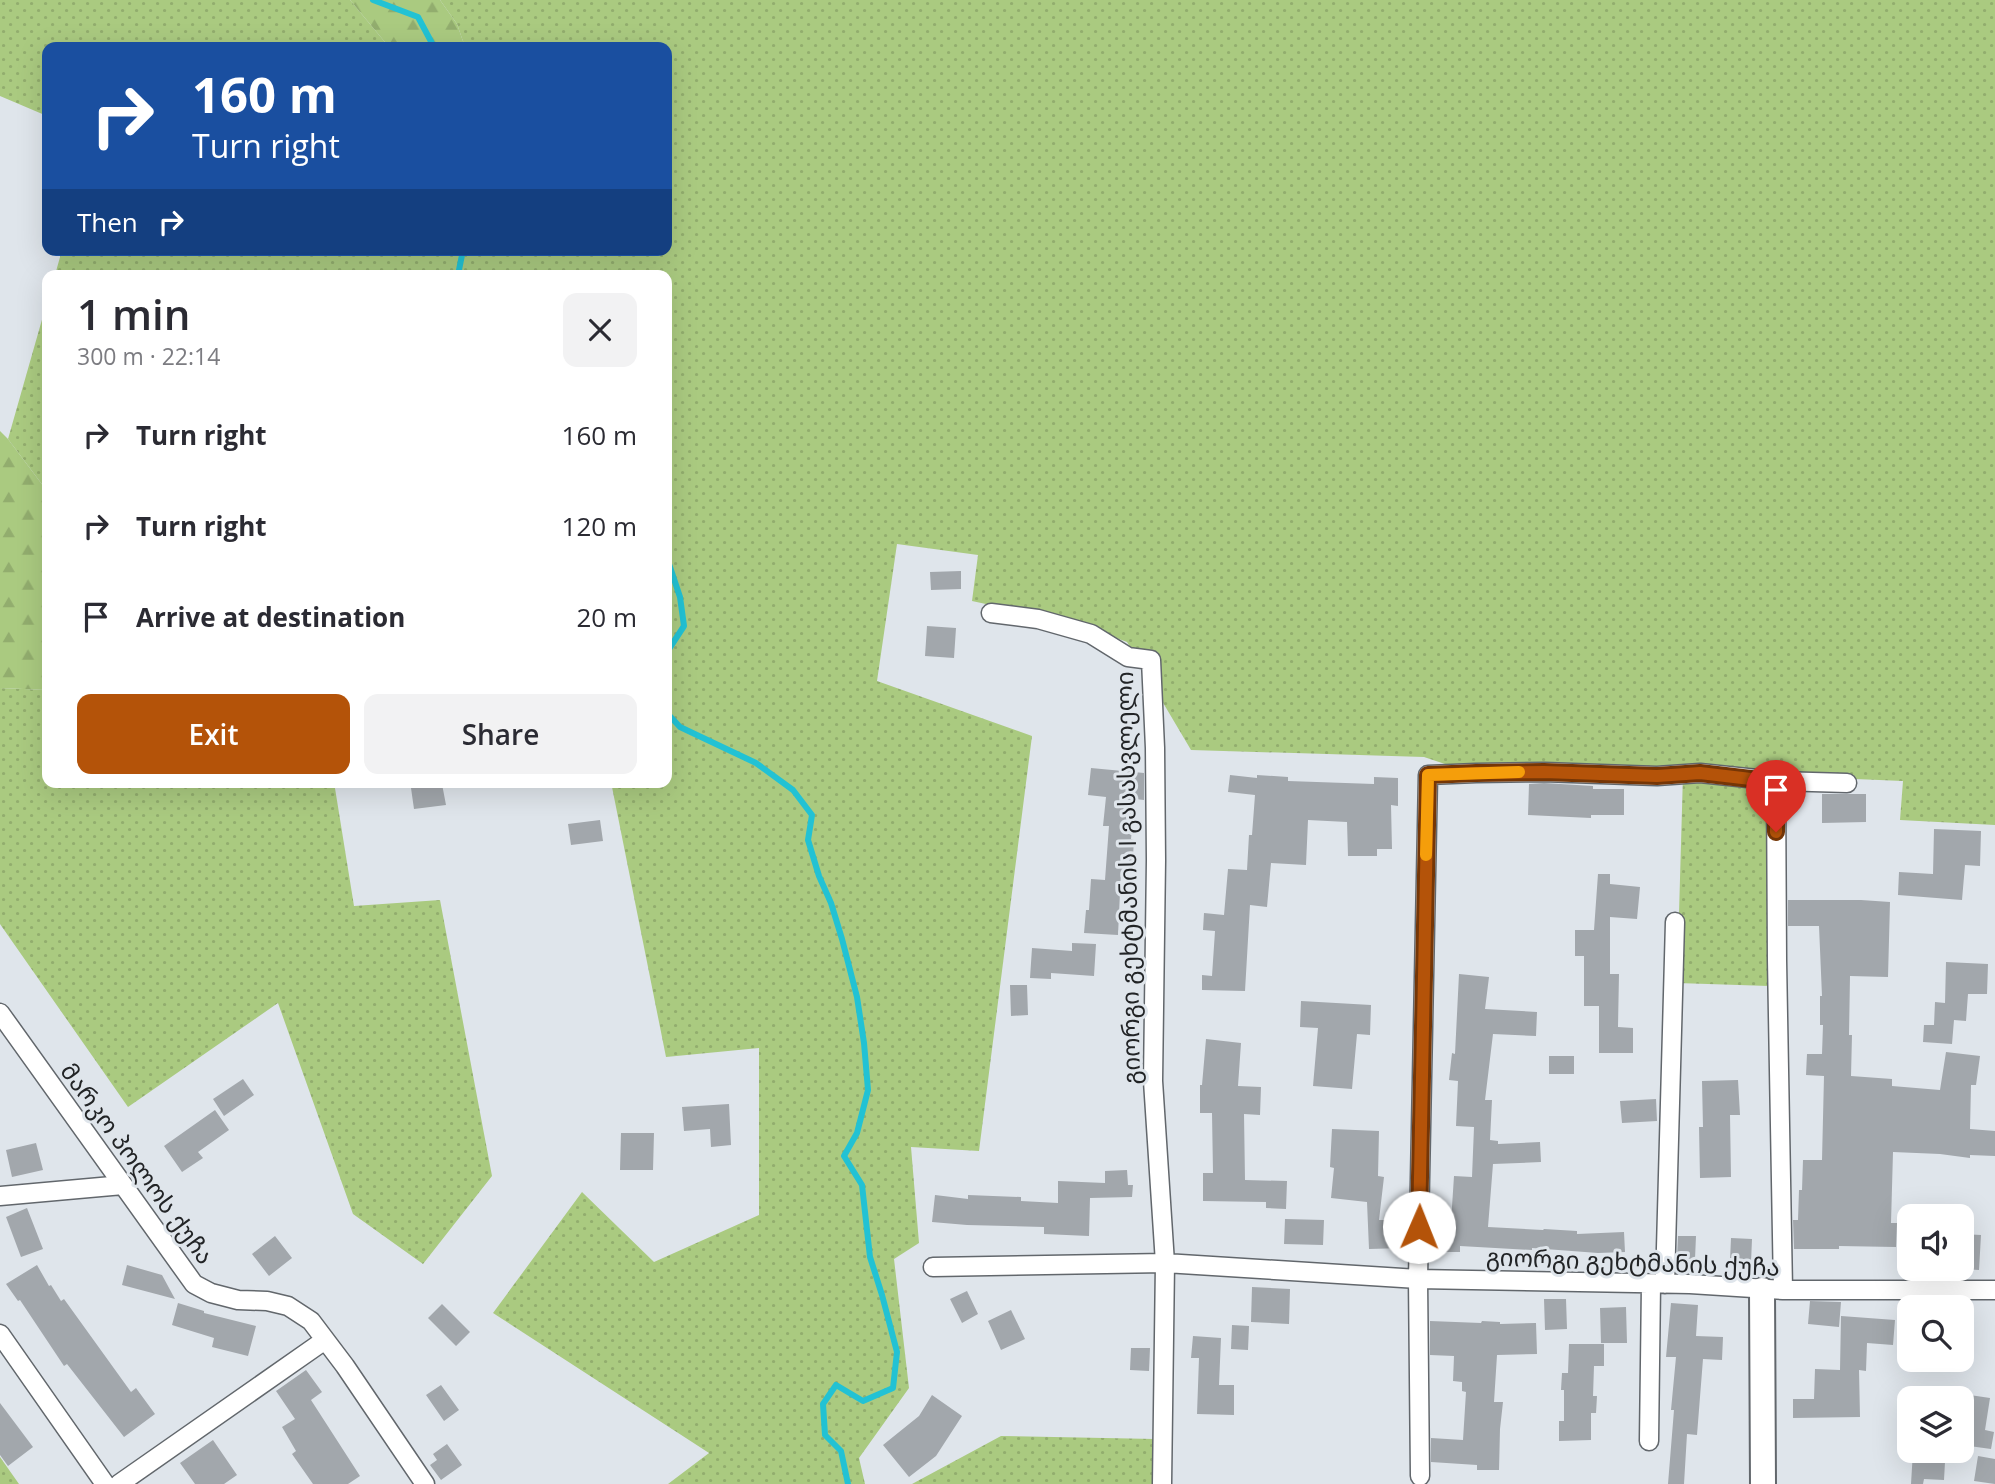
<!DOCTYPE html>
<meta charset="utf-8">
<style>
:root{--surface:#fff;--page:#f2f2f3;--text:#2b2b33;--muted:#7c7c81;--accent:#b45309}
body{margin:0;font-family:"Open Sans","Noto Sans Georgian",sans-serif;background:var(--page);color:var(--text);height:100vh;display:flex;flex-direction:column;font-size:26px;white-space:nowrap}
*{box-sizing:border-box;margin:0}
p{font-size:23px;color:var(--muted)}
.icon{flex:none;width:38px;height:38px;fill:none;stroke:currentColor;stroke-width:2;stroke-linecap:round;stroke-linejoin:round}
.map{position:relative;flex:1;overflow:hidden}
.drawer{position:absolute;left:42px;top:270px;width:630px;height:518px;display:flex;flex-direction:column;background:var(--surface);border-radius:14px;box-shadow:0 7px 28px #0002}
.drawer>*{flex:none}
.banner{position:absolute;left:42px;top:42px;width:630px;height:214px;border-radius:14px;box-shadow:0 7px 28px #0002;background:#1a4fa0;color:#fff;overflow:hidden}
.tools{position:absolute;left:1897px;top:1204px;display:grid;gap:14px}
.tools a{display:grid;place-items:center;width:77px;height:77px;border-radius:14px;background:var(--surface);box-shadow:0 7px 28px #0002;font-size:35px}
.pin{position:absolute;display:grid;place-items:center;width:60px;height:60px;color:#fff;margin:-72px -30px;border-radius:50% 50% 50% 0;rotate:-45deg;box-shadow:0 0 7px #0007}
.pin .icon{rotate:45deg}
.me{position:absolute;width:77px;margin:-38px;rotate:1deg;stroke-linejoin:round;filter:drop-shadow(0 0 5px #0008)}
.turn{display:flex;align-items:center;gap:24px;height:147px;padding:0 35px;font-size:32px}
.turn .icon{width:91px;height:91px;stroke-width:2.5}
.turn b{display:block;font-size:49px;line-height:60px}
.then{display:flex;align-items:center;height:66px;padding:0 35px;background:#0003;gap:14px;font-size:26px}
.round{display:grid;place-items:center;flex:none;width:74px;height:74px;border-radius:14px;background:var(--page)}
.headline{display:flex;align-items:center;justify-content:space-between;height:119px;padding:0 35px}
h1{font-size:42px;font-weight:600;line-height:52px}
.cta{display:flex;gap:14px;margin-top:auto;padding:14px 35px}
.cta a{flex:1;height:80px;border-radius:14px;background:var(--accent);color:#fff;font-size:28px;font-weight:600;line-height:80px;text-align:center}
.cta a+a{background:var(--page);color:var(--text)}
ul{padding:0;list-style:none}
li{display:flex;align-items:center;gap:21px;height:91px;padding:0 35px}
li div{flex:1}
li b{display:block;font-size:26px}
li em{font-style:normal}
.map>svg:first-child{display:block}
</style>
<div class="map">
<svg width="1995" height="1484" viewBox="0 0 1995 1484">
<defs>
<pattern id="grass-dots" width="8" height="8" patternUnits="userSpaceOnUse" patternTransform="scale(1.75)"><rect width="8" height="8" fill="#aaca80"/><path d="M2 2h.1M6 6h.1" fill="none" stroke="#92ad6e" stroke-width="1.8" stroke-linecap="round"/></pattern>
<pattern id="forest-firs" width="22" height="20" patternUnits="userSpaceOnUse" patternTransform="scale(1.75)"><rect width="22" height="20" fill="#aaca80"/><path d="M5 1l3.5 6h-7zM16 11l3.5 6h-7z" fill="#92ad6e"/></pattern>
</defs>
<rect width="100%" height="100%" fill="#dfe5eb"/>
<path fill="url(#grass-dots)" d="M0,0H350L389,47H47V116L0,96Z
M440,0H1995V825L1900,820L1903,781L1783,776L1766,777L1769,986L1677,983L1683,774L1669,771L1445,764L1424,757L1191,750L1127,642L1079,624L972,601L978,555L897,544L877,681L1032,736L979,1151L911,1147L919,1243L894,1259L909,1388L859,1458L865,1484H668L709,1453L493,1313L582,1192L654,1262L759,1215V1048L666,1057L611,782H667V275H55L62,250H667V47H465L457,24Z
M47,302V491L8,439Z
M0,688L47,690V782H334L354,906L440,900L492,1176L423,1264L353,1214L278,1003L128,1107L0,924Z
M1001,1436L1155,1439V1484H912Z
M0,1457L19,1484H0Z"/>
<path fill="url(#forest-firs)" d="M350,0H440L457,24L465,47H389Z
M0,431L8,439L47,491V690L0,688Z"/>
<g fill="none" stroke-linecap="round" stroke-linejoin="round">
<path stroke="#22c2d4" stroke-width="6" d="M373,0L418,17L434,47
M458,275L463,250
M667,558L680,597L684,626L667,652
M667,713L680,727L756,763L793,790L812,815L808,840L819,876L831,903L842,939L857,997L864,1043L868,1090L857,1133L844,1156L862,1185L870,1257L882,1295L897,1352L893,1388L863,1401L836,1385L823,1404L825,1435L841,1451L848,1484"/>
</g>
<path fill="#a2a7ac" d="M961,571V589L931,590L930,572Z
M927,626L956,628L954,658L925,656Z
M1091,768L1144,773V800L1135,799L1131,839L1134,840L1132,872L1121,871L1118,935L1084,933L1086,910H1089L1091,879L1105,880L1109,826H1103L1106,797L1088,795Z
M1230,775L1257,778V775L1288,777V781L1374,784V777L1398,778V806L1391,805L1392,849H1377V856H1348L1347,822L1308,820L1306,865L1271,863L1267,907L1250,905L1245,991L1202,990V975L1212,976L1215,931L1203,930L1204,913L1224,915L1228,869L1247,870L1249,835H1252L1255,795L1228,792Z
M1544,783L1593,786V789H1624V815H1591V818L1528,815L1529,784Z
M442,784L446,805L414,809L411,788Z
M1822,794H1866V822L1822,823Z
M600,820L603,841L571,845L568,824Z
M1934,829L1981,831L1980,866L1965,865L1962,900L1898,895L1899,872L1933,874Z
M1598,874H1610V884L1640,887L1637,919L1610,917V974H1619L1618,1027L1633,1028V1053H1599V1006H1584V956H1575V930H1594Z
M1788,900H1861L1890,902L1888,977L1850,976L1849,1035H1852L1851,1076L1892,1079V1086L1940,1090L1946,1052L1980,1056L1976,1085H1971L1970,1129L1995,1131V1156L1970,1155V1158L1940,1154L1893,1152L1891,1223H1897L1896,1247L1839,1246V1249H1794L1793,1220H1798L1799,1190H1802L1803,1160H1822L1824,1076L1806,1075L1807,1054H1822L1823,1025H1820V996H1822L1819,926H1788Z
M1072,943L1096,944L1094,976L1051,973V979L1030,978L1032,948L1072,951Z
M1946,962L1988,964L1987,994H1968L1966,1021L1954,1020L1952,1044L1923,1042L1924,1025H1934L1935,1002L1945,1003Z
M1459,974L1489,977L1485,1009L1537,1012L1536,1036L1493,1034L1485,1100H1492L1490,1140L1498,1141V1144L1540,1142L1541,1162L1493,1164L1488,1227L1543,1230L1544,1229L1577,1231V1234L1624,1232L1625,1252L1598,1253L1532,1248V1250L1460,1246V1252H1434L1433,1223L1451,1222L1454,1176L1472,1177L1474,1127L1456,1126L1458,1081L1449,1080L1452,1053L1455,1054Z
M1010,985H1027L1028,1015L1011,1016Z
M1301,1001L1371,1005L1370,1035L1357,1034L1352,1089L1313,1086L1318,1028L1300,1027Z
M1206,1039L1241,1043L1238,1086L1261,1087L1260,1115L1244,1114L1245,1180L1287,1181L1286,1209L1266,1208V1202L1203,1201V1173H1213L1212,1113H1200V1085H1202Z
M1549,1056H1574V1074H1549Z
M243,1079L254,1095L224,1116L213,1099Z
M1738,1080L1740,1115H1730L1731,1177L1700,1178L1699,1127H1703L1702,1081Z
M1656,1099L1657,1121L1622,1123L1620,1101Z
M729,1104L731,1145L711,1147L710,1129L684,1131L682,1107Z
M215,1110L229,1130L198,1152L203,1158L182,1172L164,1146Z
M1332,1129L1379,1131L1378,1176L1384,1177L1379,1220H1403L1404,1248L1369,1249L1367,1202L1331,1198L1334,1168L1330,1167Z
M621,1133H654L653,1170H620Z
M36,1143L43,1170L12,1177L6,1150Z
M1127,1170L1128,1185H1133L1132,1197L1090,1198L1089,1236L1044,1234V1227L967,1225L932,1222L935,1195L968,1199V1195L1021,1197V1201L1058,1203V1181L1105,1183V1171Z
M27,1208L43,1249L21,1257L6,1217Z
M1285,1219L1324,1220L1323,1245L1284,1244Z
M1962,1234L1981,1235L1979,1270L1962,1269Z
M275,1236L292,1258L269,1276L252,1254Z
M1678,1236H1696L1695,1259L1677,1258Z
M1731,1238L1752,1239L1751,1263L1730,1261Z
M37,1265L49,1286L51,1285L61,1301L64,1299L131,1392L136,1388L155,1414L124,1437L67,1364L64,1366L20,1300L18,1301L6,1284Z
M127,1265L162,1275L175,1299L122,1285Z
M1252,1287L1290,1289L1289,1324L1251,1322Z
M967,1291L978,1314L962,1323L950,1299Z
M1544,1299H1566L1567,1329L1545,1330Z
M1810,1301L1841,1302L1839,1327L1808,1324Z
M178,1303L204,1311V1313L256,1326L248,1356L212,1347L214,1338L172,1325Z
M1671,1303L1698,1305L1696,1336L1723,1337L1722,1360L1703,1359L1697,1435L1687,1434L1684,1484H1668L1674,1410H1671L1676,1357H1666Z
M442,1304L470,1332L456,1346L428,1318Z
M1626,1307L1627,1343H1601L1600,1308Z
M1011,1310L1025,1339L1001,1350L988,1321Z
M1841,1316L1895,1320L1893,1345L1867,1343L1866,1371L1859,1370L1860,1417L1793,1418V1399H1814L1815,1369L1840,1370Z
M1430,1321L1481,1323L1482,1321L1500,1322V1324L1536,1323L1537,1354L1497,1355L1494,1402H1503L1500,1429L1499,1470H1477V1465L1431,1462V1438L1463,1440L1466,1392L1462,1391V1382L1453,1381L1454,1356L1430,1355Z
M1232,1325L1249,1326L1248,1350L1231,1349Z
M1193,1336L1221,1338L1219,1385H1234V1415L1197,1414L1199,1358H1191Z
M1569,1344H1604V1366H1594L1593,1396H1597L1596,1413H1591V1440L1559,1441V1421H1564V1390H1561L1562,1373H1568Z
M1131,1348H1150L1149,1371L1130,1370Z
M306,1370L322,1392L311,1400L360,1476L348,1484H313L292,1454L296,1451L282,1427L295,1419L276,1391Z
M441,1385L459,1410L444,1421L426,1395Z
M1963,1394L1990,1398L1985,1430L1994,1432L1991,1449L1962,1445Z
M932,1395L962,1416L936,1456L909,1477L883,1445L919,1416Z
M0,1403L33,1447L8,1466L0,1455Z
M213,1440L237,1475L224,1484H195L180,1463Z
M447,1444L462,1465L441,1480L430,1465L437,1460L433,1454Z
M1913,1451H1929L1928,1460L1945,1462L1944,1480L1924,1479L1923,1484H1911Z
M1978,1456L1995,1459V1484L1974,1481Z"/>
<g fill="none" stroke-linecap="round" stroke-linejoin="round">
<defs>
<path id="street" d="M991,613L1038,619L1091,634L1128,657L1151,660L1155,748L1156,860L1153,1081L1165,1263L1162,1484
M1776,781L1777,960L1783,1290
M0,1013L194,1284L211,1293L238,1300L267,1301L288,1306L311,1321L345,1366L425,1484
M0,1196L123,1185
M933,1267L1165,1263L1418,1279L1690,1284L1783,1290H1995
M1665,1284L1675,922
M0,1334L105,1484
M1649,1441L1651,1284
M1420,1476L1418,1279L1428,775L1476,773L1544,772L1657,776L1700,773L1776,781L1847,783
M119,1484L325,1340"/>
<path id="secondary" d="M1762,1290L1763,1484"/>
</defs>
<use href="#street" stroke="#62676c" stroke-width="21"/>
<use href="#secondary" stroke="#62676c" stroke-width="28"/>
<use href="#street" stroke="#fff" stroke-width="18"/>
<use href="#secondary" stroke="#fff" stroke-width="24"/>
</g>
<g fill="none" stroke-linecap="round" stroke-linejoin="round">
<defs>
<path id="route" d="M1419,1227L1428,775L1476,773L1544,772L1657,776L1700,773L1776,782V832"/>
</defs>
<use href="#route" stroke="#753606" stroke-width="18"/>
<use href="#route" stroke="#b45309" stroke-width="12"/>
<path stroke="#f59e0b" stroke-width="12" d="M1426,855L1428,775L1519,772"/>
</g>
<g text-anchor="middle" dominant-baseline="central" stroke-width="6" stroke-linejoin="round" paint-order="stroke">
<g font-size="24" fill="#222426" stroke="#dfe5eb">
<text transform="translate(1127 878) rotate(-91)">გიორგი გეხტმანის I გასასვლელი</text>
<text transform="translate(138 1163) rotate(54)">მარკო პოლოს ქუჩა</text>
<text transform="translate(1633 1261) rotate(2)">გიორგი გეხტმანის ქუჩა</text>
</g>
</g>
</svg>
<div class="tools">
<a><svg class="icon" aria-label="sound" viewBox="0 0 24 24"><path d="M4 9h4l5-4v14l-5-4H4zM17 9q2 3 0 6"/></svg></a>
<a><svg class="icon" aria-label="search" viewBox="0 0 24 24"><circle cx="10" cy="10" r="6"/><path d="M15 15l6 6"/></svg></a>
<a><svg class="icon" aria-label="layers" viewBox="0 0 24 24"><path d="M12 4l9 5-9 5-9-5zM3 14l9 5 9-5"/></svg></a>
</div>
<div class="pin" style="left:1776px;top:832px;background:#d93025"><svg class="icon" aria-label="arrive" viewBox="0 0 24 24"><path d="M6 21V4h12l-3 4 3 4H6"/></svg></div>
<svg class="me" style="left:1419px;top:1227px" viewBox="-20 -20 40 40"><circle r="19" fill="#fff"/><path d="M0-13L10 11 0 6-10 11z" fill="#b45309"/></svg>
<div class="banner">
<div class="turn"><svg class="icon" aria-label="right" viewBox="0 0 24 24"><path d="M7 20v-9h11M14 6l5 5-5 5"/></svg><div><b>160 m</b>Turn right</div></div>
<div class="then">Then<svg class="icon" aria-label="right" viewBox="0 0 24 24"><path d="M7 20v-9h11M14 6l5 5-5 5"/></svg></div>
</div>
<section class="drawer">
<div class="headline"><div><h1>1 min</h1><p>300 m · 22:14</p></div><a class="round"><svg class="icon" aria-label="close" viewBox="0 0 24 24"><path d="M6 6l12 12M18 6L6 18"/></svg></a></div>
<ul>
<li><svg class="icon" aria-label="right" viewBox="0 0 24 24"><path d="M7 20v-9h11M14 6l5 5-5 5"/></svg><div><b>Turn right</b></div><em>160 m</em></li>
<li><svg class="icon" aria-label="right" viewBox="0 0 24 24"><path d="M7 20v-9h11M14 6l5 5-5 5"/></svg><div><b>Turn right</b></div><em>120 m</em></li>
<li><svg class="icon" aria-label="arrive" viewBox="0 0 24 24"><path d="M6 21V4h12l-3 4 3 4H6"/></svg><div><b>Arrive at destination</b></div><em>20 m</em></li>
</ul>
<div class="cta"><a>Exit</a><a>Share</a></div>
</section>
</div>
